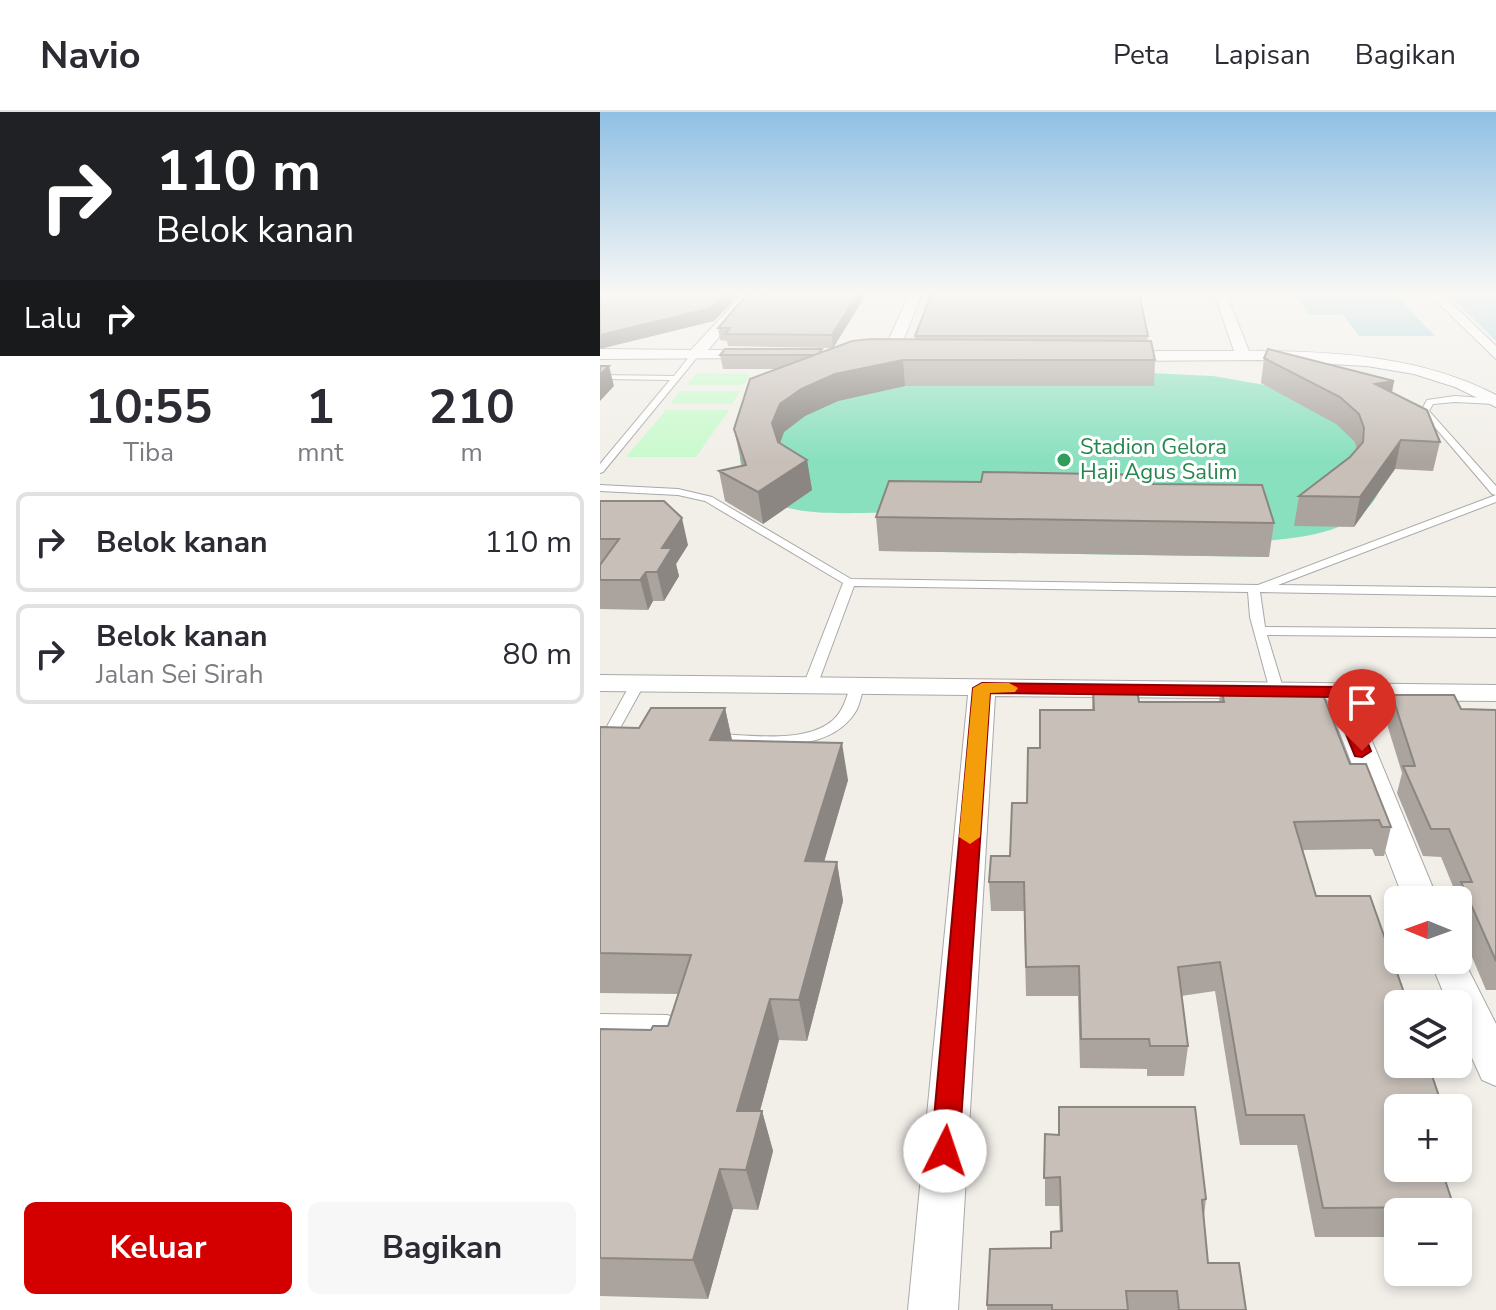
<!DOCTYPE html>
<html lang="id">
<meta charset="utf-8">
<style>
:root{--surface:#fff;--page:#f7f7f7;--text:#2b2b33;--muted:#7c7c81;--line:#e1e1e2;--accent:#d40000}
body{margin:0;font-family:"Nunito Sans",sans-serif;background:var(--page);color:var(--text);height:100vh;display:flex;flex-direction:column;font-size:30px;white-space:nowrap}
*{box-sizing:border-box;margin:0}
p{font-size:26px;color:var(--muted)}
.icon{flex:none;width:44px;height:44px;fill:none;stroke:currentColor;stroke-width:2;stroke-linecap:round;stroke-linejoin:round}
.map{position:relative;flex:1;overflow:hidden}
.side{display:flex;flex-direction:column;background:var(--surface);width:600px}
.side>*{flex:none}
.hud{background:#202124;color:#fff;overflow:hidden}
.needle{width:52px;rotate:271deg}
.fabs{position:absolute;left:784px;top:774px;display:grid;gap:16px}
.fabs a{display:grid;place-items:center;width:88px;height:88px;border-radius:12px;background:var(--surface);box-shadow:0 4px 12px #0003;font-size:40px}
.pin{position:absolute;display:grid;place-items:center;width:68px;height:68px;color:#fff;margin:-82px -34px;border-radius:50% 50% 50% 0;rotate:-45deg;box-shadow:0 0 8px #0007}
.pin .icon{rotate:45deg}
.me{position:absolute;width:88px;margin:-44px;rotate:4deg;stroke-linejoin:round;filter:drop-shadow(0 0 6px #0008)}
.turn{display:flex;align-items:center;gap:28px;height:168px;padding:0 24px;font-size:36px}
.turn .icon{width:104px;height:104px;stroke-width:2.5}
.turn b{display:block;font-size:56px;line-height:68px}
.then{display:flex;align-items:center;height:76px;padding:0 24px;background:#0003;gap:16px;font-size:30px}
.eta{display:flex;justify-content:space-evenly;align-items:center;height:136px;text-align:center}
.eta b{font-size:48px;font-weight:700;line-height:56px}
.button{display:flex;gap:16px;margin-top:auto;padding:16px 24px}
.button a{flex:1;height:92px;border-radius:12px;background:var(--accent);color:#fff;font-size:32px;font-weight:700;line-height:92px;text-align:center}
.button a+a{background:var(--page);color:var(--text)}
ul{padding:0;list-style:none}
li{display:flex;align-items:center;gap:24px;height:100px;margin:0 16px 12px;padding:0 8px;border:4px solid var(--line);border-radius:12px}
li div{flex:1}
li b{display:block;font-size:30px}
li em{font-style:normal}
header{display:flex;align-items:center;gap:48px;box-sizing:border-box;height:112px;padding:0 40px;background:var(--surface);border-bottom:2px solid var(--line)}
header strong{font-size:38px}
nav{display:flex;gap:44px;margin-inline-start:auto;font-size:28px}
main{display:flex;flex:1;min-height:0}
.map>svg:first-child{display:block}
</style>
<header>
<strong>Navio</strong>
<nav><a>Peta</a><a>Lapisan</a><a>Bagikan</a></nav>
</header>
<main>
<section class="side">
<div class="hud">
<div class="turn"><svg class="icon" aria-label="right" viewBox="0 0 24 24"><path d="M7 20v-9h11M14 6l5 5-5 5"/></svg><div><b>110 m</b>Belok kanan</div></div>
<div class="then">Lalu<svg class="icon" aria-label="right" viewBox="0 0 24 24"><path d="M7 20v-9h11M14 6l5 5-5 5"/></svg></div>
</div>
<div class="eta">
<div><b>10:55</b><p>Tiba</p></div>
<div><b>1</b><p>mnt</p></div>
<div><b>210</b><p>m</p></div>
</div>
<ul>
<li><svg class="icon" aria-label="right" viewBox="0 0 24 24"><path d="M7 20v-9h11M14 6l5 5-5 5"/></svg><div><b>Belok kanan</b></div><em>110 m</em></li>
<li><svg class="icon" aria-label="right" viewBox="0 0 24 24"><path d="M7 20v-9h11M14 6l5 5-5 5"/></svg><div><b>Belok kanan</b><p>Jalan Sei Sirah</p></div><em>80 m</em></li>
</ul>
<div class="button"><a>Keluar</a><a>Bagikan</a></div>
</section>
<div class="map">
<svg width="896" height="1198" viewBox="0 0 896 1198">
<rect width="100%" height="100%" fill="#f2efe9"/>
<path fill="#c8facc" d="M97,261L151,262L143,273H87Z
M80,279H140L132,292H70Z
M66,298H129L96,345H26Z"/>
<path fill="#88e0be" d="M505,259L613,264L693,278L787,349C782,416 720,424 665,429L669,445L279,439L292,401C244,399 149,414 140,348C139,339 145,327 147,318L207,281Z"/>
<path fill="#aad3df" d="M694,181H794L835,224H759L743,203H709Z
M847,181H896V229Z"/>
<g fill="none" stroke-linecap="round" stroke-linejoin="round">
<defs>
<path id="lane" d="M92,241L99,243L3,360L0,361V352L70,268L4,267H1V263L74,264Z
M855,284L896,287L895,292L855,290L833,292L829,299L896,374V390L678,473L896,476V484L660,480L665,515L896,517V525L667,523L684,579L677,583L670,579L650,505L648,480L254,474L217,574L215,577H205L203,574L243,471L105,389L78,383L0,379V373L78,377L112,385L251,467L658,473L896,383L892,382L821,299L827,288Z
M38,567L45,571L14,627L7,631L2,630L0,627L31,571Z
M257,571L264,575C261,583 260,592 256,599C229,644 160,632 116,630L109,626L116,622C150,623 206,632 233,608C243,599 246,587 250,575Z
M0,902L67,903L74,905L77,911L74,917L67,919L0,918Z"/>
<path id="street" d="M144,181H157L108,238H159L167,243L164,246L0,247V237L91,238Z
M310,181H322L298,242L285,245L282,242Z
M614,181H626L649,239C733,239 821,244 896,283V295L855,275L814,262L767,254L660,248L517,249L509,244L517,239H634Z
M828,181H841L896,234V247Z
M0,563L896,573V589L755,588L838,788H804L727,587L395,584L358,1198H308L368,583L0,579Z
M858,837L896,912V974L882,968L858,915V892H848L830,848H858Z"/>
</defs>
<use href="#lane" stroke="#a9a9a9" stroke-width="2"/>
<use href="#street" stroke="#a9a9a9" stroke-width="2"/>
<use href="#lane" fill="#fff" fill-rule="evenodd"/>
<use href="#street" fill="#fff" fill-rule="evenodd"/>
</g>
<path fill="#aba49e" d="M148,181H267L233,236L128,234L127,229L120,228L118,216Z
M315,224H548L547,229L555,248L554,274H305L238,289L205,304L184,320L180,331L207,348L212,378L163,412L125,389L119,359L142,354L134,317L176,257H123L120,243L222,240L315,227Z
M664,246L794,269L792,280L840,330L833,359L795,357L754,415L694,414L699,384L750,345L757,337L754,329L736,312L661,271Z
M553,372L674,411L669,445L279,439L276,405Z
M0,389L88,433L76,452L79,464L64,489H53L48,498L0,497Z
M621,574L649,580L750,652L791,715L784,744H775L772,737L703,738L716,784L798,996L854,1095L852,1100H798V1125H715L697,1033H640L615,879L581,884L588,934L584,964H547V957L480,956L478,884H426L424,799H391L389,770L410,744L427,691L492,598L493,578L539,590H619Z
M792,583L861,597L896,598V878H886L858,812V788H856L857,784L841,745L823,744L797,681L802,661L786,609Z
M125,596L132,628L248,668L224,749L237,750L243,789L207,929L179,928L160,999H162L173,1039L158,1098L133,1097L108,1187L0,1184V917L51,918L68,914L78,882L0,881V615L39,616Z
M459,995L606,1087L604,1104L608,1151L646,1198H387V1193L451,1136L460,1120L459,1094H445V1022L458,1023Z"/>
<path fill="#8b8681" d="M128,181H141L114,209L0,237V223Z
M258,181H267L233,236L232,223Z
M303,248L305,274L238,289L205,304L184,320L177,340L172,311L180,292L201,277L235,262Z
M9,254L14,274L0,289V263Z
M794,269L789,295L775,272Z
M801,328L795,357L754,415L760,385Z
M207,348L212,378L163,412L158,380Z
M82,406L88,433L76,452L79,464L64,489L57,460L62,436Z
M46,460L53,489L48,498L40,468Z
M125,596L133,633L110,628Z
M242,631L248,668L213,788L205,749Z
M237,750L243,789L207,929L199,888Z
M170,887L179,928L149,1039L137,999Z
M162,999L173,1039L158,1098L146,1058Z
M120,1057L133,1097L108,1187L93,1148Z"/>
<path fill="#c7bfb8" stroke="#8b8681" stroke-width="2" d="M0,181H128L112,196L0,223Z
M148,181H258L232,223L125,222L130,216H118Z
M332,181H539L548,224H315Z
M270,227L551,229L555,248H303L235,262L201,277L180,292L172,311L178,330L207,348L158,380L119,359L146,353L134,317L150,267L252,229Z
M125,237H222L219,241L215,243H120Z
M668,237L794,269L775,272L827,298L840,330L801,328L760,385L699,384L750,345L763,330L764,316L759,302L740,285L664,246Z
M0,254H9L0,263Z
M383,360L552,363L553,372L662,373L674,411L276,405L289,369L381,370Z
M0,389H64L82,406L62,436H72L57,460H46L40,468H0V453L19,427H0Z
M621,574H647L649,580H722L750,652H766L791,715H782L779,708L694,710L716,784H770L808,892H798V952H828L843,996H798V1056H841L854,1095L723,1096L704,1003H646L620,850L578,855L588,934H550L549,927H481L479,854L426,855L424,770H389L391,744H410L412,691H427L428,636H440V598H494L493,578H537L539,590H624Z
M792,583H854L861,597L896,598V849L861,770H872L849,717H831L803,654H815Z
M51,596H125L110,628L242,631L205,749L237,750L199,888L170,887L137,999H162L146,1058L120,1057L93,1148L0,1146V917L51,918L53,914H68L91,843L0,841V615L39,616Z
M459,995H595L606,1087L602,1088L608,1151H639L646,1198H579L577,1179H526L528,1198H452V1193H387L390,1137L451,1136V1120L462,1119L460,1065L444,1066L445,1022L459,1023Z"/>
<linearGradient id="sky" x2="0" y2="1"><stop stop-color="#8fc0e4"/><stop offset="0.52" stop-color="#f9f8f5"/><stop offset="1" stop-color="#f9f8f5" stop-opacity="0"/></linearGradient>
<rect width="896" height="349" fill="url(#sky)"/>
<path fill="#d40000" stroke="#8a0000" stroke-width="2" d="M382,571L738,575L747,580L771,639L762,645L755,644L731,585L390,581L359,1039L355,1048L345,1052L335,1048L331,1039L373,576Z"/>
<path fill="#f59e0b" d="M409,571L418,576L415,580L390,581L380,725L370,732L359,725L373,576L382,571Z"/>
<circle fill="#2e9e5b" stroke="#fff" stroke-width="3" cx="464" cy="348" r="8"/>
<g text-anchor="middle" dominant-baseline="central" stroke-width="6" stroke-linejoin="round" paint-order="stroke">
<g font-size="22" fill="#27864d" stroke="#fff" text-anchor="start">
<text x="480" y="335">Stadion Gelora<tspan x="480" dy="25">Haji Agus Salim</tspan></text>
</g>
</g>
</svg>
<div class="fabs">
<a><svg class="needle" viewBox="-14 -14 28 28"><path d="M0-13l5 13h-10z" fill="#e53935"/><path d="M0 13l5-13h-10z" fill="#7c7c81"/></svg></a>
<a><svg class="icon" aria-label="layers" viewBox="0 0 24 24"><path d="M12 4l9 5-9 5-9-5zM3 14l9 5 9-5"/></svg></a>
<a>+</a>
<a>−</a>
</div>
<div class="pin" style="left:762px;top:639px;background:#d93025"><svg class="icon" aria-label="arrive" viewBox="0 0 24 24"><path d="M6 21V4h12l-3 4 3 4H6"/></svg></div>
<svg class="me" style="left:345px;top:1039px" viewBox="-20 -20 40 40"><circle r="19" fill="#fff"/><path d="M0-13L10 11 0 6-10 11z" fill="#d40000"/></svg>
</div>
</main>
